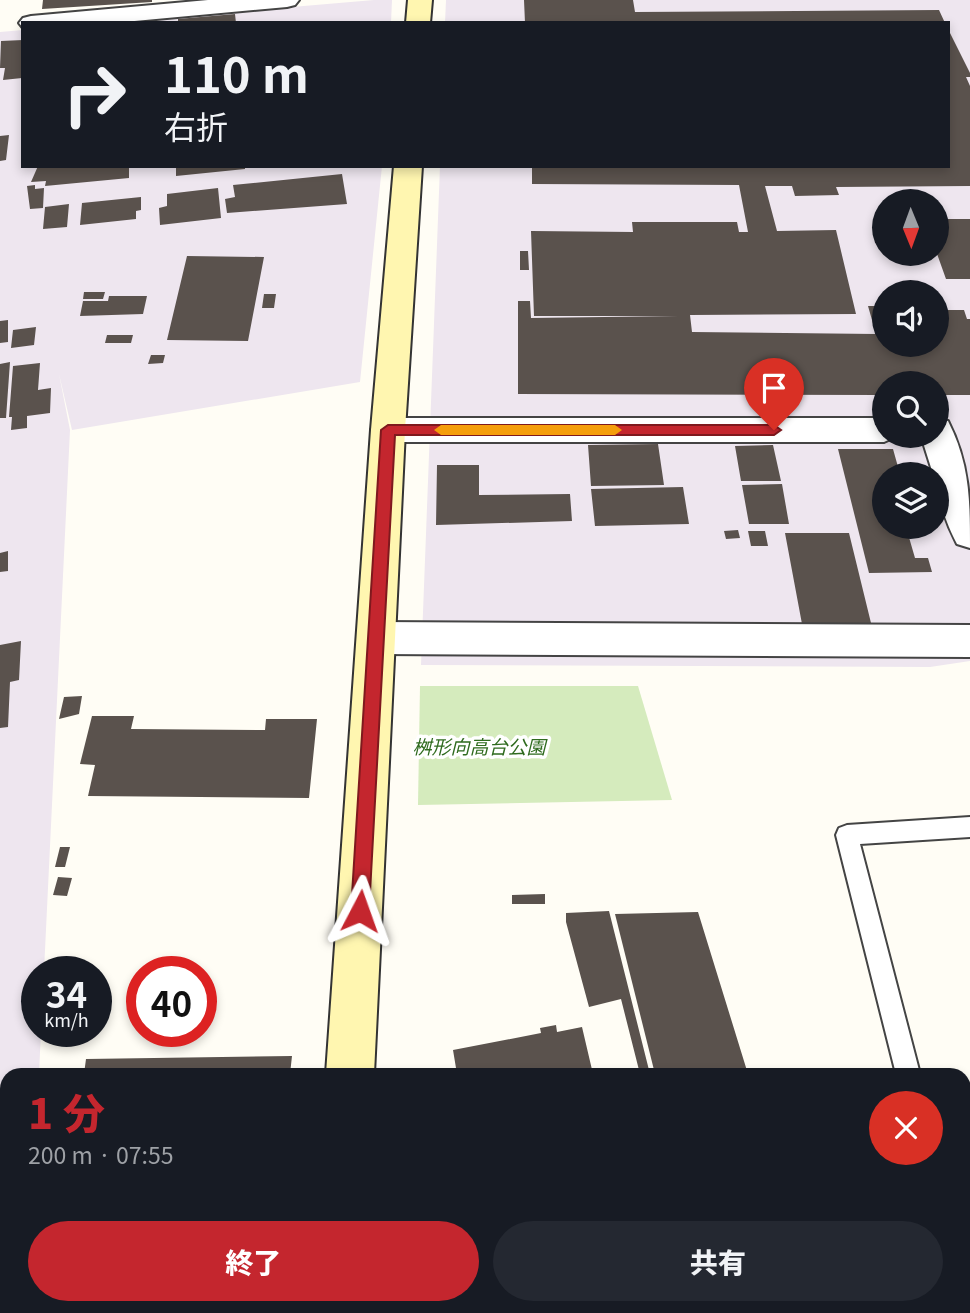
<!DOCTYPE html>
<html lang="ja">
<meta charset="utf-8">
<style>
:root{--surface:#171b24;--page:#242831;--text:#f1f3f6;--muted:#9ea1a6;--accent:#c4262e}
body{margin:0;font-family:Georgia,"Noto Sans JP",serif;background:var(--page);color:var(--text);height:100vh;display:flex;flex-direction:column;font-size:26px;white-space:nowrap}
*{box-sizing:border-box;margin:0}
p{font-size:23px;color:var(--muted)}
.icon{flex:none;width:38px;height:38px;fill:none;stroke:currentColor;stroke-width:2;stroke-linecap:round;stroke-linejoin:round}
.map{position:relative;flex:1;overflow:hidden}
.drawer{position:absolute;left:0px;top:1068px;width:971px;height:247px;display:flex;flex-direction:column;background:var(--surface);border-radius:21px 21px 0 0;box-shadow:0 4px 10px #0003}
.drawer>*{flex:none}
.guide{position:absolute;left:21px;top:21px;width:929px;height:147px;border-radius:0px;box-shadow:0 4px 10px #0003;background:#171b24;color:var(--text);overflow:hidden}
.needle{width:46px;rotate:179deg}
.tools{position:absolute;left:872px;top:189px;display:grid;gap:14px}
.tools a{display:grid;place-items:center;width:77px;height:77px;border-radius:50%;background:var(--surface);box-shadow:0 4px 10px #0003;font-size:35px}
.speed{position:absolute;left:21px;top:956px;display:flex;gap:14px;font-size:35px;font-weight:700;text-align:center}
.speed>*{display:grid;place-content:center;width:91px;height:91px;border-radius:50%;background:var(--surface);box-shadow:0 4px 10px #0003;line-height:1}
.speed small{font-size:18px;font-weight:400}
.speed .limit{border:10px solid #d22;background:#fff;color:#111}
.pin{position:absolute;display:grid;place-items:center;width:60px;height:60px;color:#fff;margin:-72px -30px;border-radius:50% 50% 50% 0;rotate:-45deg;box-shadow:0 0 7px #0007}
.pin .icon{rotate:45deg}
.me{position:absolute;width:77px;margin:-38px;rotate:4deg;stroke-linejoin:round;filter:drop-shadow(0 0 5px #0008)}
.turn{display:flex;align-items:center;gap:24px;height:147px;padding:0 28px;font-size:32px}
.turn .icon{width:91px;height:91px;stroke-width:2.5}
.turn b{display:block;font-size:49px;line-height:60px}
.round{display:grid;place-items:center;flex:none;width:74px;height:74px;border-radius:37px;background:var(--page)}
.overview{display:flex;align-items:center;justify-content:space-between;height:119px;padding:0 28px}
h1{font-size:42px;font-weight:800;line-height:52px;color:var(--accent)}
.action{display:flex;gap:14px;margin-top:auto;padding:14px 28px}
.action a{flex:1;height:80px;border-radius:42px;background:var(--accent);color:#fff;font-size:28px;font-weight:800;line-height:80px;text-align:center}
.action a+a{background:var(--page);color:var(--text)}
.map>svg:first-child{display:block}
</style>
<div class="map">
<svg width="970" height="1313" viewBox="0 0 970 1313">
<rect width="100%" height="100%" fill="#fffdf5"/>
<path fill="#eee6ef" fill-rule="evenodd" d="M374,0H392L391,23H105Z
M446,0H970V661L930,667L421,665L440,166H948V23H445ZM884,201H936V254H884ZM884,292H936V345H884ZM884,383H936V436H884ZM884,474H936V527H884Z
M23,30V166H382L360,382L72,430L59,374L70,430L44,971H37V1031H41L39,1074H7V1290L0,1291V32Z"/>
<path fill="#d5ebbd" d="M420,686H638L672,800L418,805Z"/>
<path fill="#5a524d" d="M43,0H152V2L42,9Z
M524,0H633L635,12L939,10L945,23H525Z
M235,14L236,23H178V19Z
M948,29L970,73V77H966L970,86V186L836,187L839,195L795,196L792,186H765L777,231L836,230L856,314L690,315L692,332L876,334L868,306H884V345H936V318H939L936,310H964L967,319H970V395H936V383H884V395L518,394V301H530L531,318L678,316H534L531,231L633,232L632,222H737L739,232H748L739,185L532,184V166H948Z
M23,40L22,78L3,80L5,68H0L1,41Z
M9,135L6,160L0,161V136Z
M38,166H129V178L45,186L46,181L31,182Z
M176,166H245V169L176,176Z
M342,174L347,204L227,213L225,199L235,197L233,185Z
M35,185V189L44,188L43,208L30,209L27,186Z
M218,188L221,218L160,225L159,208L167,206V194Z
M141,197V210L136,211V219L80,225L82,203Z
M69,204L67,227L43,229L45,207Z
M936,219H970V279H946L936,251Z
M520,251H528L529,270H520Z
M187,256L264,257L248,341L167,340Z
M84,292H105L103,299H83Z
M264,294H276L274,308H262Z
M109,296H147L143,314L80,316L83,301H108Z
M8,320V342L0,343V321Z
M36,327L34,345L11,348L13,330Z
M107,335H133L131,343H105Z
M151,355H165L163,363L148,364Z
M10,362L6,418H0V364Z
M40,363L38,390L51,388L50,413L27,416V428L11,430L12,417H9L13,366Z
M658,444L664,485L591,486L588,445Z
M773,445L781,481H741L735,446Z
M838,449H893L900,474H884V527H906L915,558H928L932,572L869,573Z
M437,465H479V495L570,494L572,521L436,525Z
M782,484L789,524H749L742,485Z
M683,487L689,524L595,526L591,489Z
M738,530L740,538L726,539L724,531Z
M748,531H765L768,546H751Z
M785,533H849L871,623L802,624Z
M8,551V571L0,572V553Z
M21,641L19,680L10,682L8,727L0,728V645Z
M82,696L79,714L59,719L64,697Z
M92,716H134L131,729L265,730L266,719H317L309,798L88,796L95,765L80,764Z
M60,847H70L65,867H55Z
M58,877L72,878L67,896L53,895Z
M545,894V904H512V895Z
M609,911L650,1074H640L621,999L589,1007L566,922V913Z
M698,912L748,1074H655L615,914Z
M556,1025L557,1032L582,1027L593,1074H457L453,1050L541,1033L540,1028Z
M292,1056L290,1074H84L86,1059Z"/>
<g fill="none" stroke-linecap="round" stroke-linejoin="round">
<defs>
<path id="lane" d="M970,817V837L860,844L920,1074H896L836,835L839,828L847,825Z"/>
<path id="street" d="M208,0H299L295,5L287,7L113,23H23V28L19,23L23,18L31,16Z
M388,418H884V436H897L884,442H388L376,439L371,430L376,421Z
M936,418L948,421C970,464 970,501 970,548L957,544C947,525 936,496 936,474H933L921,436H936Z
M378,622L970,625V657L378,654L365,649L359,638L365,627Z"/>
<path id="secondary" d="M408,0H432L430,23H406Z
M394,166H422L405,430L374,1074H326L371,430Z
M970,1251V1303L964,1304V1252Z
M309,1307H363L362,1313H308Z
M710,1307H796L793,1313H707Z"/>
</defs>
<use href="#lane" stroke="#444" stroke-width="4"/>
<use href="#street" stroke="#444" stroke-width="4"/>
<use href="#secondary" stroke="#333" stroke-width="4"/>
<use href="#lane" fill="#fff" fill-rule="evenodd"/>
<use href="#street" fill="#fff" fill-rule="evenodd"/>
<use href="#secondary" fill="#fff6b0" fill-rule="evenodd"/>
</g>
<path fill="#c4262e" stroke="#7f191e" stroke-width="2" d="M388,425H774L781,430L774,435H395L369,911L367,917L360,920L354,917L351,911L381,430Z"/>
<path fill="#f59e0b" d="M441,425H615L622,430L615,435H441L434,430Z"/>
<g text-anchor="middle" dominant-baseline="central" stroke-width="7" stroke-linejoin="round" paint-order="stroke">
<g font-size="19" font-style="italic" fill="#2f6b1f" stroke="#fff">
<text x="479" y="745">桝形向高台公園</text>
</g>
</g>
</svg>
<div class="tools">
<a><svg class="needle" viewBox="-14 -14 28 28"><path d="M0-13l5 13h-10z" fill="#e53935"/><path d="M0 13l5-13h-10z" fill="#9ea1a6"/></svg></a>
<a><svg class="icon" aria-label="sound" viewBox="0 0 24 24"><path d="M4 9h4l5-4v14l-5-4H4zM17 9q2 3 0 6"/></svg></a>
<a><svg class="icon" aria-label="search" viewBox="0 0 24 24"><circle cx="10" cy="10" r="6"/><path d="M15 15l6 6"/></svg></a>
<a><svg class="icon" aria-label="layers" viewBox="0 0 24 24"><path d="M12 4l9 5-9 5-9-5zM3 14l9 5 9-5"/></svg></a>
</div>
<div class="speed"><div>34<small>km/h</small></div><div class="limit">40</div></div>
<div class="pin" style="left:774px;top:430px;background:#d93025"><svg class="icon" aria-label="arrive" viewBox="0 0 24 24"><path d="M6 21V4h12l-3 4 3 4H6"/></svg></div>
<svg class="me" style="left:360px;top:911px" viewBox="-20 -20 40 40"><path d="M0-17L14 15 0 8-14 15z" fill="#c4262e" stroke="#fff" stroke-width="4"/></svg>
<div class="guide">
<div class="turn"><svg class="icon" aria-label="right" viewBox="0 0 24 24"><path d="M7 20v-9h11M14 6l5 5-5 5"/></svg><div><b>110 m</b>右折</div></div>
</div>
<section class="drawer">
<div class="overview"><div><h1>1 分</h1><p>200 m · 07:55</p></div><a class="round" style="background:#d93025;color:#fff"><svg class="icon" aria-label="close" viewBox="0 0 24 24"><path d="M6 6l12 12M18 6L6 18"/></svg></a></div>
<div class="action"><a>終了</a><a>共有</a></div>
</section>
</div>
